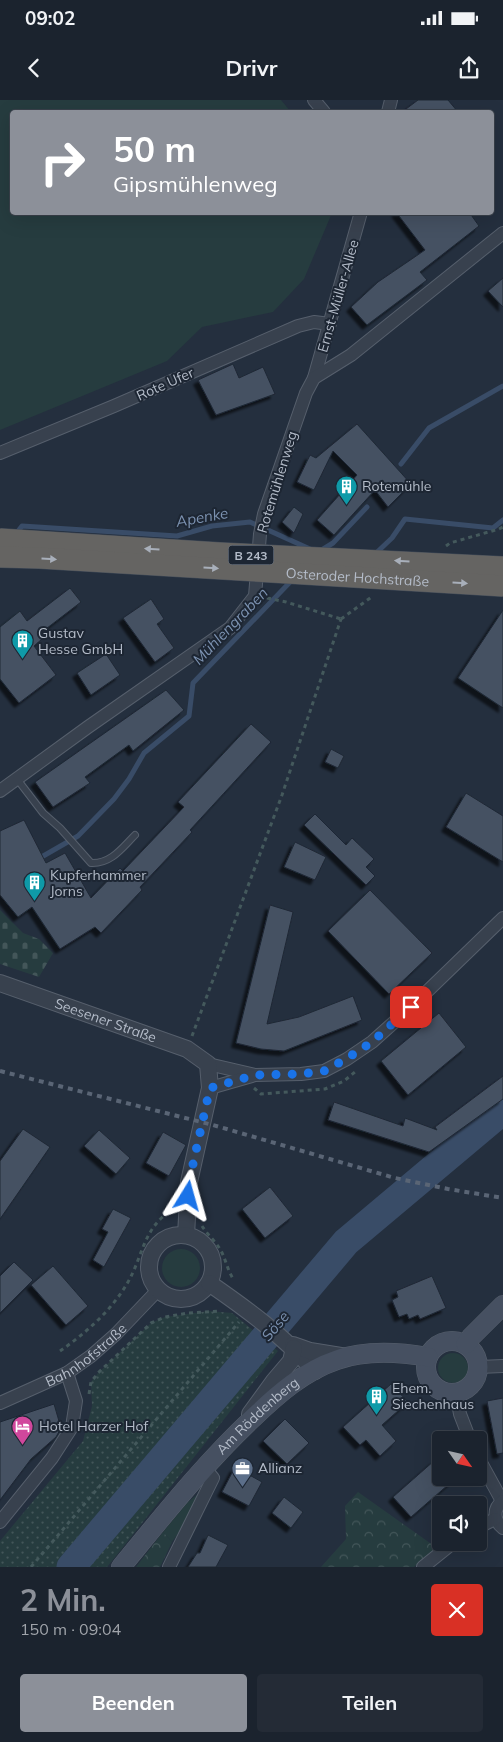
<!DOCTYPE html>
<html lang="de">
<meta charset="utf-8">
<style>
:root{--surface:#1b232e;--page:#242b36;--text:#f1f3f6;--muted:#a0a4aa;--line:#39404a;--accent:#8c9099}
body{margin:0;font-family:Mulish,sans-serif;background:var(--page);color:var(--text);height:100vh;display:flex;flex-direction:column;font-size:19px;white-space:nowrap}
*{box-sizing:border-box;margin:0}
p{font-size:16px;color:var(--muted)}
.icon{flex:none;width:28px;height:28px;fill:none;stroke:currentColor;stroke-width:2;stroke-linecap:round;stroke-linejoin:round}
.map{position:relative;height:1467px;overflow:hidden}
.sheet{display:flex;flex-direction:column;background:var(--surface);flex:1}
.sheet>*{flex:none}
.guide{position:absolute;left:10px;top:10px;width:484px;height:105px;border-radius:5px;box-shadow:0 5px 20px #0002,0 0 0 1px var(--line);background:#8c9099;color:#fff;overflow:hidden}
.needle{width:32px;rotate:124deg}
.controls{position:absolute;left:432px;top:1331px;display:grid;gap:10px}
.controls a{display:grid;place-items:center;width:55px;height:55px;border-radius:5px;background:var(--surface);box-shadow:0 5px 20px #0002,0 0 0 1px var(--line);font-size:25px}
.pin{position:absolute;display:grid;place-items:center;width:42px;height:42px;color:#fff;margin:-21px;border-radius:10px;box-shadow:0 2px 8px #0006}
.me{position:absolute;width:55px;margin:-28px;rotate:8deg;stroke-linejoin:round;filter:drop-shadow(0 0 4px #0008)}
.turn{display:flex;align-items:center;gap:18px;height:105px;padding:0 20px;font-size:22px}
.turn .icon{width:65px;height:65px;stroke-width:2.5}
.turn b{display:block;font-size:35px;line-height:42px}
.round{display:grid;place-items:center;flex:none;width:52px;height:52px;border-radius:5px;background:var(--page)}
.headline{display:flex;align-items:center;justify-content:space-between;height:85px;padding:0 20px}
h1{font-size:30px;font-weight:700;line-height:38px;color:var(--accent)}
.cta{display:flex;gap:10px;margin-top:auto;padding:10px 20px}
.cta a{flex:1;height:58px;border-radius:5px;background:var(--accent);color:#fff;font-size:20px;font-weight:700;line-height:58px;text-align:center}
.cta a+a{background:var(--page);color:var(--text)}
.status{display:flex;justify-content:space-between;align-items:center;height:35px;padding:0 25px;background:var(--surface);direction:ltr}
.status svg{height:14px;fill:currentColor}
header{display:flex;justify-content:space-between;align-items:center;height:65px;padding:0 20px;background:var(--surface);font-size:22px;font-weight:700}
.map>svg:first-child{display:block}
</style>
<div class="status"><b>09:02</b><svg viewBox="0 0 49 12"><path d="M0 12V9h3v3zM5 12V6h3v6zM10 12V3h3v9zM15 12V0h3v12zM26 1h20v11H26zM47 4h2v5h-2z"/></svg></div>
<header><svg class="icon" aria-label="back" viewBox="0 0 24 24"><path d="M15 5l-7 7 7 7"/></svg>Drivr<svg class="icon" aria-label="share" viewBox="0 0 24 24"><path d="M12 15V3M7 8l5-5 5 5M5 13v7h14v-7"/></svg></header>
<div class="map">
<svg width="503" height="1467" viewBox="0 0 503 1467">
<defs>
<pattern id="forest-crowns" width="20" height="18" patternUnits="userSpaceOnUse" patternTransform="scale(1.25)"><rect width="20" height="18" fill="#263c3f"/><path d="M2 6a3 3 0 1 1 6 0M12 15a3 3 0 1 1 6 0" fill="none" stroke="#435659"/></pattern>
<pattern id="cemetery-stones" width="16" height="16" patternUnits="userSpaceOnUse" patternTransform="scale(1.25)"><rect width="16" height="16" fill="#263c3f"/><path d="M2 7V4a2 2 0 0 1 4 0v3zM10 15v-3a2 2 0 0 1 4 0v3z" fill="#435659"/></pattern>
<pattern id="park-dots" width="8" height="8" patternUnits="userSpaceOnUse" patternTransform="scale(1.25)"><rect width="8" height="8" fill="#263c3f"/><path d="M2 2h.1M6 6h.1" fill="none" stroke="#435659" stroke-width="1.8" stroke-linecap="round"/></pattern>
<filter id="shadow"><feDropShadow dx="-4.5" dy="4.5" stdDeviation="1" flood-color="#0009"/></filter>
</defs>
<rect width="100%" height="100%" fill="#242f3e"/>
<path fill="#263c3f" d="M0,0H281L291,12H12V112L332,113L304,179L273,212L202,227L167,261L0,330Z
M162 1168a19 19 0 1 1 38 0a19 19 0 1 1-38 0Z
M438 1268a15 15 0 1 1 30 0a15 15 0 1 1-30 0Z
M204,1389L187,1421L172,1442L163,1432L188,1402Z"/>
<path fill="url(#forest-crowns)" d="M358,1392L437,1448L414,1467H321L346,1439L345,1406Z
M163,1432L172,1442L160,1467H136Z"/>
<path fill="url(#cemetery-stones)" d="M0,810L23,833L39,839L53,853L39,877L0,864Z"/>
<path fill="url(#park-dots)" d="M209,1211L232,1213L278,1251L116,1456L107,1467H0V1441L83,1341L92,1306L91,1282L98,1273L151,1223L165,1217Z"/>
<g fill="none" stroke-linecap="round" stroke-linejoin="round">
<path stroke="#394c67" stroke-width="5" d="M401,364L429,328L503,286
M15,435L22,426L177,436L212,426L250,422L310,449
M320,451L333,443L367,407
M374,455L392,438L405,419L493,428L503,420
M38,759L78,736L114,699L129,679L144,653L189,616L193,583L293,479"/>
<path stroke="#394c67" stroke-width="29" d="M71,1467L346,1142L503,1010"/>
</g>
<path fill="#455162" stroke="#1f2835" filter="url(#shadow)" d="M418,0H448L458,12H402Z
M396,112H469L479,126L420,172L427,180L367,225L351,207L378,182L425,150Z
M503,178V207L488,191Z
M233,264L239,278L263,267L275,294L216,315L198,280Z
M357,324L411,384L388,407L375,390L334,435L317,420L357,375L333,351L314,390L297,382L310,355L316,358Z
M294,407L303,414L294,433L282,422Z
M70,488L81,502L38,535L42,539L34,546L56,575L19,603L0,579V527L20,511L27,521Z
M151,499L164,519L157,524L174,548L155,562L123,518Z
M503,510V608L458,578Z
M106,554L120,575L91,595L77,573Z
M166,590L184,610L133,651L129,645L85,677L90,683L53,707L35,682Z
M251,624L271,642L190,730L192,732L140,787L142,790L101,833L95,827L60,849L32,807L18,817L0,795V731L24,720L46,763L65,753L91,798L120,768L123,771L184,707L178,702Z
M331,649L344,656L338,668L325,662Z
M466,693L503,716V762L446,727Z
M315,714L346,745L352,738L374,759L366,767L375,776L366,785L304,725Z
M295,742L326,757L315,780L284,767Z
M370,790L432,853L389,894L328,831Z
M270,805L293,812L267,924L299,917L353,896L362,920L284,951L261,949L236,943Z
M439,913L466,947L408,995L381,961Z
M503,976V999L429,1052L328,1020L334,1002L403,1026L405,1018L437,1030L435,1027Z
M23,1029L50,1047L0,1119V1061Z
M99,1030L130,1058L116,1074L84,1046Z
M163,1032L186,1045L169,1076L146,1063Z
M270,1087L293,1116L265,1138L242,1109Z
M113,1109L131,1118L104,1167L93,1160L108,1132L102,1129Z
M14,1162L33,1180L0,1213V1176Z
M53,1166L88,1206L66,1225L31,1185Z
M432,1176L446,1208L420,1219L418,1215L409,1219L407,1214L399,1217L392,1200L398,1197L396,1191Z
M391,1284L408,1302L382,1325L396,1341L380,1356L366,1340L360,1345L343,1327Z
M503,1298V1353L497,1354L487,1301Z
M54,1304L61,1328L56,1337L31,1359L0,1400V1322Z
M285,1319L309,1343L287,1364L263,1341Z
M435,1360L441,1367V1378H456L411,1417L393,1397Z
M235,1367L262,1382L249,1406L222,1392Z
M284,1397L303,1412L291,1428L272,1413Z
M208,1435L228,1445L216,1467H188L197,1453H200Z"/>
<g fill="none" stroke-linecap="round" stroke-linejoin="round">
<defs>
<path id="service" d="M17,679L43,713L60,728L91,763C111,764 122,748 135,735"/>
<g id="minor">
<path d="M314,0L324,12"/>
<path d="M388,12L391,0"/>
<path d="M314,278L361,112"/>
<path d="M0,353L114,306L298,226L314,222L330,224"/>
<path d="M0,691L88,627L230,528L255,496L260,434L264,414L306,293L314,278L351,255L503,133"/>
<path d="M208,964L255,975L301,974L324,971L347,959L372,942L411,907L503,818"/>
<path d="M210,988L252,976"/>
<path d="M479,1267L503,1266"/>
<path d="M456,1293L460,1314L470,1340"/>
<path id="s1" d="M0,1303L67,1273L91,1256L116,1234L158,1190"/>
<path d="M479,1359L502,1401"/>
<path d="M503,1401C493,1408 493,1420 503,1428"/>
<path d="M0,1422L52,1358L72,1327L76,1301L67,1273"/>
<path d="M479,1427L495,1419"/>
<path d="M169,1467L213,1378L204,1367"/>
<path d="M423,1467L454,1442"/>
</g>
<g id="tertiary">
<path id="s2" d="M0,883L187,949L208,964L210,988L189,1082L186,1135"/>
<circle cx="181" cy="1167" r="32"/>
<path d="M209,1183C248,1210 282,1235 315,1271"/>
<path d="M293,1245L310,1251L347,1257"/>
<path d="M250,1314L274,1281L291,1261L294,1248"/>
</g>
<g id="secondary">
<circle cx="452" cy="1267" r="26"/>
<path d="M466,1244L471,1237L503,1205"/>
<path id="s3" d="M121,1467C163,1416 204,1364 253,1318C277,1295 304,1271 337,1260C365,1250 399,1252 428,1257"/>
</g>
</defs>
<use href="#service" stroke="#565f6c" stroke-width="8"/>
<use href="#minor" stroke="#565f6c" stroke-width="14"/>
<use href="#tertiary" stroke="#565f6c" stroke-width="18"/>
<use href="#secondary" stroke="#565f6c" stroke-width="20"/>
<path stroke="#44595c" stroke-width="3" stroke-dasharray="4 4" stroke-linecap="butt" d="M446,446L450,443L499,429L503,427
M267,498L286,502L341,519
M341,519L373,496
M192,936L282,695L341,519
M254,988L261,994L325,989L344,981L355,972
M202,1126C207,1134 215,1141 220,1149C226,1159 227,1170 234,1180
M60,1251C86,1233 112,1210 128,1182C143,1156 143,1128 172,1110
M89,1294L91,1282L98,1273L151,1223L165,1217L188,1213L221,1211
M31,1467L239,1222"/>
<use href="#service" stroke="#38414e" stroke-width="6"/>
<use href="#minor" stroke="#38414e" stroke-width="12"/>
<use href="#tertiary" stroke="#38414e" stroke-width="16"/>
<use href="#secondary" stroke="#465061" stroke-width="19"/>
<path stroke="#5a6575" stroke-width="4" stroke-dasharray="5 5" stroke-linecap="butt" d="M0,971L213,1025L395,1078L448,1089L503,1098"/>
<defs>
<g id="trunk-bridge">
<path d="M0,439L220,453L503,467"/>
<path id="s4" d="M0,457L39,458L503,486"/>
</g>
</defs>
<use href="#trunk-bridge" stroke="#434c59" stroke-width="22" stroke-linecap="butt"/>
<use href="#trunk-bridge" stroke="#656462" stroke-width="21"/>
</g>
<defs><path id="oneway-solid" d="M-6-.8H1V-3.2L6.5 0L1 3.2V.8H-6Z" transform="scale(1.25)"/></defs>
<g fill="#a8afba">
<use href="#oneway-solid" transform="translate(152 449) rotate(-176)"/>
<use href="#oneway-solid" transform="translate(49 459) rotate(3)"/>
<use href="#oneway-solid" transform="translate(402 461) rotate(-177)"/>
<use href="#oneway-solid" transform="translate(211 468) rotate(3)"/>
<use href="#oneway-solid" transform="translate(460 483) rotate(3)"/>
</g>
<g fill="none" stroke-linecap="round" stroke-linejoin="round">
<path stroke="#1a73e8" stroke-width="9" stroke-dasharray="0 16.2" d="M188,1096L189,1082L210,988L255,975L301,974L324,971L346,959L372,942L411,907"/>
</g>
<defs>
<symbol id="building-pin" viewBox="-11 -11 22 30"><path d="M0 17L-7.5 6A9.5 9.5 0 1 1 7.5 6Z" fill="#0f9aa8" stroke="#1d2633"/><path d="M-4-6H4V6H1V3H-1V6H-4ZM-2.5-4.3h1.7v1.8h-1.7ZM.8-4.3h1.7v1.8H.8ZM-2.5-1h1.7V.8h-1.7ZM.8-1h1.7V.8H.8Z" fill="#fff"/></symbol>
<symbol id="hotel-pin" viewBox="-11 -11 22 30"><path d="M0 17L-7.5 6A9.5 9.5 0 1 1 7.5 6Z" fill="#d1479c" stroke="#1d2633"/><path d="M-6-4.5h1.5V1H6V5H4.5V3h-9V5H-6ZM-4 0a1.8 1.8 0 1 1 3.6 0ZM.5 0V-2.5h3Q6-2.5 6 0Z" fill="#fff"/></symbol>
<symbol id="office-pin" viewBox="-11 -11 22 30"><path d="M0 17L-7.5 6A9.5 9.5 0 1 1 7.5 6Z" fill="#5c6f8a" stroke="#1d2633"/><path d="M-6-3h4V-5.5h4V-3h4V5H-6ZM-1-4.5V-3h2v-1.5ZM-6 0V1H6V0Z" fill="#fff"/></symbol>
</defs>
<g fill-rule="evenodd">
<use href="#building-pin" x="334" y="374" width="25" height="34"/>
<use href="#building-pin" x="10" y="528" width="25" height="34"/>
<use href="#building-pin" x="22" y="770" width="25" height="34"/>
<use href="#building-pin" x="364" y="1284" width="25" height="34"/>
<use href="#hotel-pin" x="10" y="1314" width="25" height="34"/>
<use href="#office-pin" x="230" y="1356" width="25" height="34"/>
</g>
<g text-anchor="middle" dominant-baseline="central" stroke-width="4" stroke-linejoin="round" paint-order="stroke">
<rect fill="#1d2633" stroke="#878f9c" stroke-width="1" x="228.5" y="445.5" width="45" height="19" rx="4"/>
<g font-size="12" font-weight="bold" fill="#b4bcc9">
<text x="251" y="455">B 243</text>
</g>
<g font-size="14" fill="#b4bcc9" stroke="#1d2633">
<text transform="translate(338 196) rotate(-74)">Ernst-Müller-Allee</text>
<text transform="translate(165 284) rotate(-24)">Rote Ufer</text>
<text transform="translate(277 382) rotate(-73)">Rotemühlenweg</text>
<text stroke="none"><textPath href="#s4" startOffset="358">Osteroder Hochstraße</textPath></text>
<text stroke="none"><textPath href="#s2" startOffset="112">Seesener Straße</textPath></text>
<text stroke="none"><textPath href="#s1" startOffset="99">Bahnhofstraße</textPath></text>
<text stroke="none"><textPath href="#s3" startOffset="204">Am Röddenberg</textPath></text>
</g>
<g font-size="14" fill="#b4bcc9" stroke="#1d2633" text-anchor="start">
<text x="362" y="386">Rotemühle</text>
<text x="38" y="533">Gustav<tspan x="38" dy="16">Hesse GmbH</tspan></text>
<text x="50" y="775">Kupferhammer<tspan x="50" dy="16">Jorns</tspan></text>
<text x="392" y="1288">Ehem.<tspan x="392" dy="16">Siechenhaus</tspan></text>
<text x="39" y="1326">Hotel Harzer Hof</text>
<text x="258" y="1368">Allianz</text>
</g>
<g font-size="15" font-style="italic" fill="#7c92b1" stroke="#1d2633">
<text transform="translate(202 417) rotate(-10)">Apenke</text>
<text transform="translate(230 526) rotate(-46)">Mühlengraben</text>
<text transform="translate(275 1226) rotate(-50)">Söse</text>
</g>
</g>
</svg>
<div class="controls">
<a><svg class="needle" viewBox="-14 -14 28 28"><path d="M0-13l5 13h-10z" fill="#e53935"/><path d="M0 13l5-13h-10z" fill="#a0a4aa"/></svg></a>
<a><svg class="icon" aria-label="sound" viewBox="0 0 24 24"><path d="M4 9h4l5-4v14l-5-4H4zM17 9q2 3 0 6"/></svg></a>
</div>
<div class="pin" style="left:411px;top:907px;background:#d93025"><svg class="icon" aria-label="arrive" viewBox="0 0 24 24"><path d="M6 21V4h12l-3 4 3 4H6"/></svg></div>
<svg class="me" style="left:188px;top:1096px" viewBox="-20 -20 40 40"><path d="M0-17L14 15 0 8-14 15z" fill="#1a73e8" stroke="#fff" stroke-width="4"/></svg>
<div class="guide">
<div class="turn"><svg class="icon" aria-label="right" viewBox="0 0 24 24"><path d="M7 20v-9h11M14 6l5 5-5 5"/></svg><div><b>50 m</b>Gipsmühlenweg</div></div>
</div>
</div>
<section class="sheet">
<div class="headline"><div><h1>2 Min.</h1><p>150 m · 09:04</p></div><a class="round" style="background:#d93025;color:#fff"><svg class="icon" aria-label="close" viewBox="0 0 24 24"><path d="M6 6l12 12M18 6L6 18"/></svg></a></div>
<div class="cta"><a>Beenden</a><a>Teilen</a></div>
</section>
